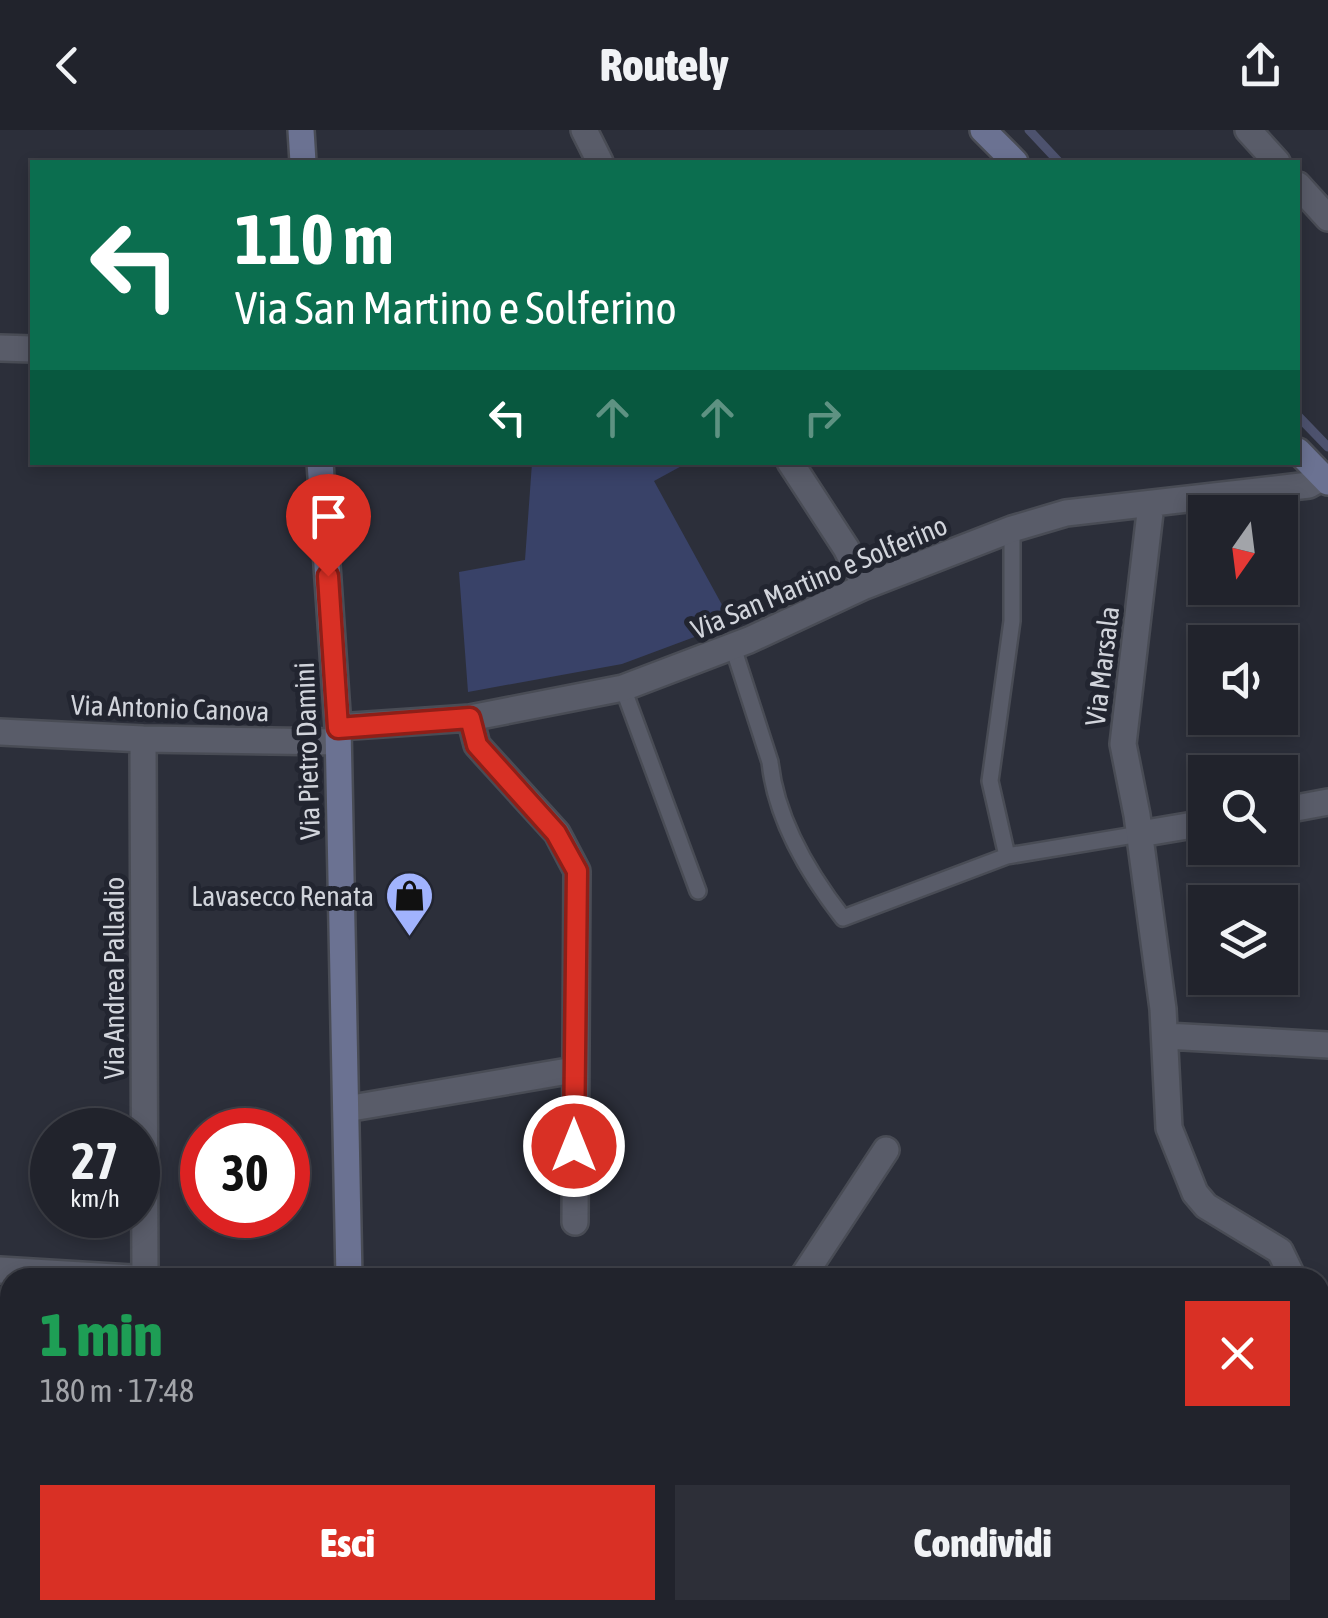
<!DOCTYPE html>
<html lang="it">
<meta charset="utf-8">
<style>
:root{--surface:#21232c;--page:#2d2f38;--text:#f1f3f6;--muted:#a2a4a9;--line:#3e4048;--accent:#d93025}
body{margin:0;font-family:"Asap Condensed",sans-serif;background:var(--page);color:var(--text);height:100vh;display:flex;flex-direction:column;font-size:38px;white-space:nowrap}
*{box-sizing:border-box;margin:0}
p{font-size:32px;color:var(--muted)}
.icon{flex:none;width:55px;height:55px;fill:none;stroke:currentColor;stroke-width:2;stroke-linecap:round;stroke-linejoin:round}
.map{position:relative;flex:1;overflow:hidden}
.panel{position:absolute;left:0px;top:1138px;width:1330px;height:352px;display:flex;flex-direction:column;background:var(--surface);border-radius:30px 30px 0 0;box-shadow:0 5px 15px #0003,0 0 0 2px var(--line)}
.panel>*{flex:none}
.banner{position:absolute;left:30px;top:30px;width:1270px;height:305px;border-radius:0px;box-shadow:0 5px 15px #0003,0 0 0 2px var(--line);background:#0b6e4f;color:#fff;overflow:hidden}
.needle{width:65px;rotate:194deg}
.controls{position:absolute;left:1188px;top:365px;display:grid;gap:20px}
.controls a{display:grid;place-items:center;width:110px;height:110px;border-radius:0px;background:var(--surface);box-shadow:0 5px 15px #0003,0 0 0 2px var(--line);font-size:50px}
.speed{position:absolute;left:30px;top:978px;display:flex;gap:20px;font-size:50px;font-weight:700;text-align:center}
.speed>*{display:grid;place-content:center;width:130px;height:130px;border-radius:50%;background:var(--surface);box-shadow:0 5px 15px #0003,0 0 0 2px var(--line);line-height:1}
.speed small{font-size:25px;font-weight:400}
.speed .limit{border:15px solid #d22;background:#fff;color:#111}
.pin{position:absolute;display:grid;place-items:center;width:85px;height:85px;color:#fff;margin:-102px -42px;border-radius:50% 50% 50% 0;rotate:-45deg;box-shadow:0 0 10px #0007}
.pin .icon{rotate:45deg}
.me{position:absolute;width:110px;margin:-55px;rotate:0deg;stroke-linejoin:round;filter:drop-shadow(0 0 8px #0008)}
.turn{display:flex;align-items:center;gap:35px;height:210px;padding:0 40px;font-size:45px}
.turn .icon{width:130px;height:130px;stroke-width:2.5}
.turn b{display:block;font-size:70px;line-height:85px}
.lanes{display:flex;align-items:center;height:95px;padding:0 40px;background:#0003;justify-content:center;gap:50px;direction:ltr}
.lanes .off{opacity:.35}
.round{display:grid;place-items:center;flex:none;width:105px;height:105px;border-radius:0px;background:var(--page)}
.overview{display:flex;align-items:center;justify-content:space-between;height:170px;padding:0 40px}
h1{font-size:60px;font-weight:800;line-height:75px;color:#1e9e55}
.cta{display:flex;gap:20px;margin-top:auto;padding:20px 40px}
.cta a{flex:1;height:115px;border-radius:0px;background:var(--accent);color:#fff;font-size:40px;font-weight:800;line-height:115px;text-align:center}
.cta a+a{background:var(--page);color:var(--text)}
header{display:flex;justify-content:space-between;align-items:center;height:130px;padding:0 40px;background:var(--surface);font-size:45px;font-weight:800}
.map>svg:first-child{display:block}
</style>
<header><svg class="icon" aria-label="back" viewBox="0 0 24 24"><path d="M15 5l-7 7 7 7"/></svg>Routely<svg class="icon" aria-label="share" viewBox="0 0 24 24"><path d="M12 15V3M7 8l5-5 5 5M5 13v7h14v-7"/></svg></header>
<div class="map">
<svg width="1328" height="1488" viewBox="0 0 1328 1488">
<rect width="100%" height="100%" fill="#2c2f3a"/>
<path fill="#394268" d="M532,333H687L654,351L732,493L622,534L468,562L459,442L525,430Z"/>
<g fill="none" stroke-linecap="round" stroke-linejoin="round">
<path stroke="#4d526e" stroke-width="9" d="M1029,0L1059,32
M1298,286L1328,317"/>
<defs>
<path id="lane" d="M733,517L770,632C776,690 808,743 843,788L1007,726L1140,704
M623,558L698,761
M1007,726L990,651L1012,491V399"/>
<path id="street" d="M584,0L600,32
M1248,0L1277,32
M1298,55L1328,88
M0,218L32,219
M790,332L846,418L865,456
M1151,374L1123,614L1137,685L1163,879L1169,998L1195,1063L1206,1076L1280,1121L1293,1148
M470,588L477,615L557,703L577,741L575,1092
M338,597L470,588L623,558L749,510L865,456L1012,399L1066,383L1309,355L1323,347
M0,602L143,609L338,612
M143,609L145,1148
M1280,681L1328,672
M1140,704L1205,693
M1166,906L1328,915
M346,979L574,940
M0,1140L131,1148
M802,1148L886,1020
M997,1480L1009,1488
M1067,1488L1073,1480"/>
<path id="secondary" d="M301,0L303,32
M983,0L1015,32
M1298,321L1328,352
M320,332L338,597L349,1148
M356,1480V1488"/>
</defs>
<use href="#lane" stroke="#494c55" stroke-width="20"/>
<use href="#street" stroke="#494c55" stroke-width="30"/>
<use href="#secondary" stroke="#494c55" stroke-width="30"/>
<use href="#lane" stroke="#595c69" stroke-width="15"/>
<use href="#street" stroke="#595c69" stroke-width="25"/>
<use href="#secondary" stroke="#6b7292" stroke-width="25"/>
</g>
<g fill="none" stroke-linecap="round" stroke-linejoin="round">
<defs>
<path id="route" d="M328,446L338,598L470,588L477,615L556,703L577,741L574,1016"/>
</defs>
<use href="#route" stroke="#8d1f18" stroke-width="25"/>
<use href="#route" stroke="#d93025" stroke-width="18"/>
</g>
<defs>
<symbol id="shop-pin" viewBox="-11 -11 22 30"><path d="M0 17L-7.5 6A9.5 9.5 0 1 1 7.5 6Z" fill="#a1b3fd" stroke="#222530"/><path d="M-5-2.5h2.3a2.7 3.5 0 0 1 5.4 0H5L5.5 6h-11ZM-1.5-2.5h3a1.5 2.3 0 0 0-3 0Z" fill="#111"/></symbol>
</defs>
<g fill-rule="evenodd">
<use href="#shop-pin" x="382" y="738" width="55" height="75"/>
</g>
<g text-anchor="middle" dominant-baseline="central" stroke-width="10" stroke-linejoin="round" paint-order="stroke">
<g font-size="28" fill="#d1d4db" stroke="#222530">
<text transform="translate(819 447) rotate(-23)">Via San Martino e Solferino</text>
<text transform="translate(1102 536) rotate(-83)">Via Marsala</text>
<text transform="translate(170 578) rotate(2)">Via Antonio Canova</text>
<text transform="translate(307 621) rotate(-92)">Via Pietro Damini</text>
<text transform="translate(114 848) rotate(-90)">Via Andrea Palladio</text>
</g>
<g font-size="28" fill="#d1d4db" stroke="#222530" text-anchor="end">
<text x="374" y="766">Lavasecco Renata</text>
</g>
</g>
</svg>
<div class="controls">
<a><svg class="needle" viewBox="-14 -14 28 28"><path d="M0-13l5 13h-10z" fill="#e53935"/><path d="M0 13l5-13h-10z" fill="#a2a4a9"/></svg></a>
<a><svg class="icon" aria-label="sound" viewBox="0 0 24 24"><path d="M4 9h4l5-4v14l-5-4H4zM17 9q2 3 0 6"/></svg></a>
<a><svg class="icon" aria-label="search" viewBox="0 0 24 24"><circle cx="10" cy="10" r="6"/><path d="M15 15l6 6"/></svg></a>
<a><svg class="icon" aria-label="layers" viewBox="0 0 24 24"><path d="M12 4l9 5-9 5-9-5zM3 14l9 5 9-5"/></svg></a>
</div>
<div class="speed"><div>27<small>km/h</small></div><div class="limit">30</div></div>
<div class="pin" style="left:328px;top:446px;background:#d93025"><svg class="icon" aria-label="arrive" viewBox="0 0 24 24"><path d="M6 21V4h12l-3 4 3 4H6"/></svg></div>
<svg class="me" style="left:574px;top:1016px" viewBox="-20 -20 40 40"><circle r="17" fill="#d93025" stroke="#fff" stroke-width="3"/><path d="M0-11L8 9 0 5-8 9z" fill="#fff"/></svg>
<div class="banner">
<div class="turn"><svg class="icon" aria-label="left" viewBox="0 0 24 24"><path d="M17 20v-9H6M10 6l-5 5 5 5"/></svg><div><b>110 m</b>Via San Martino e Solferino</div></div>
<div class="lanes"><svg class="icon" aria-label="left" viewBox="0 0 24 24"><path d="M17 20v-9H6M10 6l-5 5 5 5"/></svg><svg class="icon off" aria-label="ahead" viewBox="0 0 24 24"><path d="M12 20V5M6 11l6-6 6 6"/></svg><svg class="icon off" aria-label="ahead" viewBox="0 0 24 24"><path d="M12 20V5M6 11l6-6 6 6"/></svg><svg class="icon off" aria-label="right" viewBox="0 0 24 24"><path d="M7 20v-9h11M14 6l5 5-5 5"/></svg></div>
</div>
<section class="panel">
<div class="overview"><div><h1>1 min</h1><p>180 m · 17:48</p></div><a class="round" style="background:#d93025;color:#fff"><svg class="icon" aria-label="close" viewBox="0 0 24 24"><path d="M6 6l12 12M18 6L6 18"/></svg></a></div>
<div class="cta"><a>Esci</a><a>Condividi</a></div>
</section>
</div>
